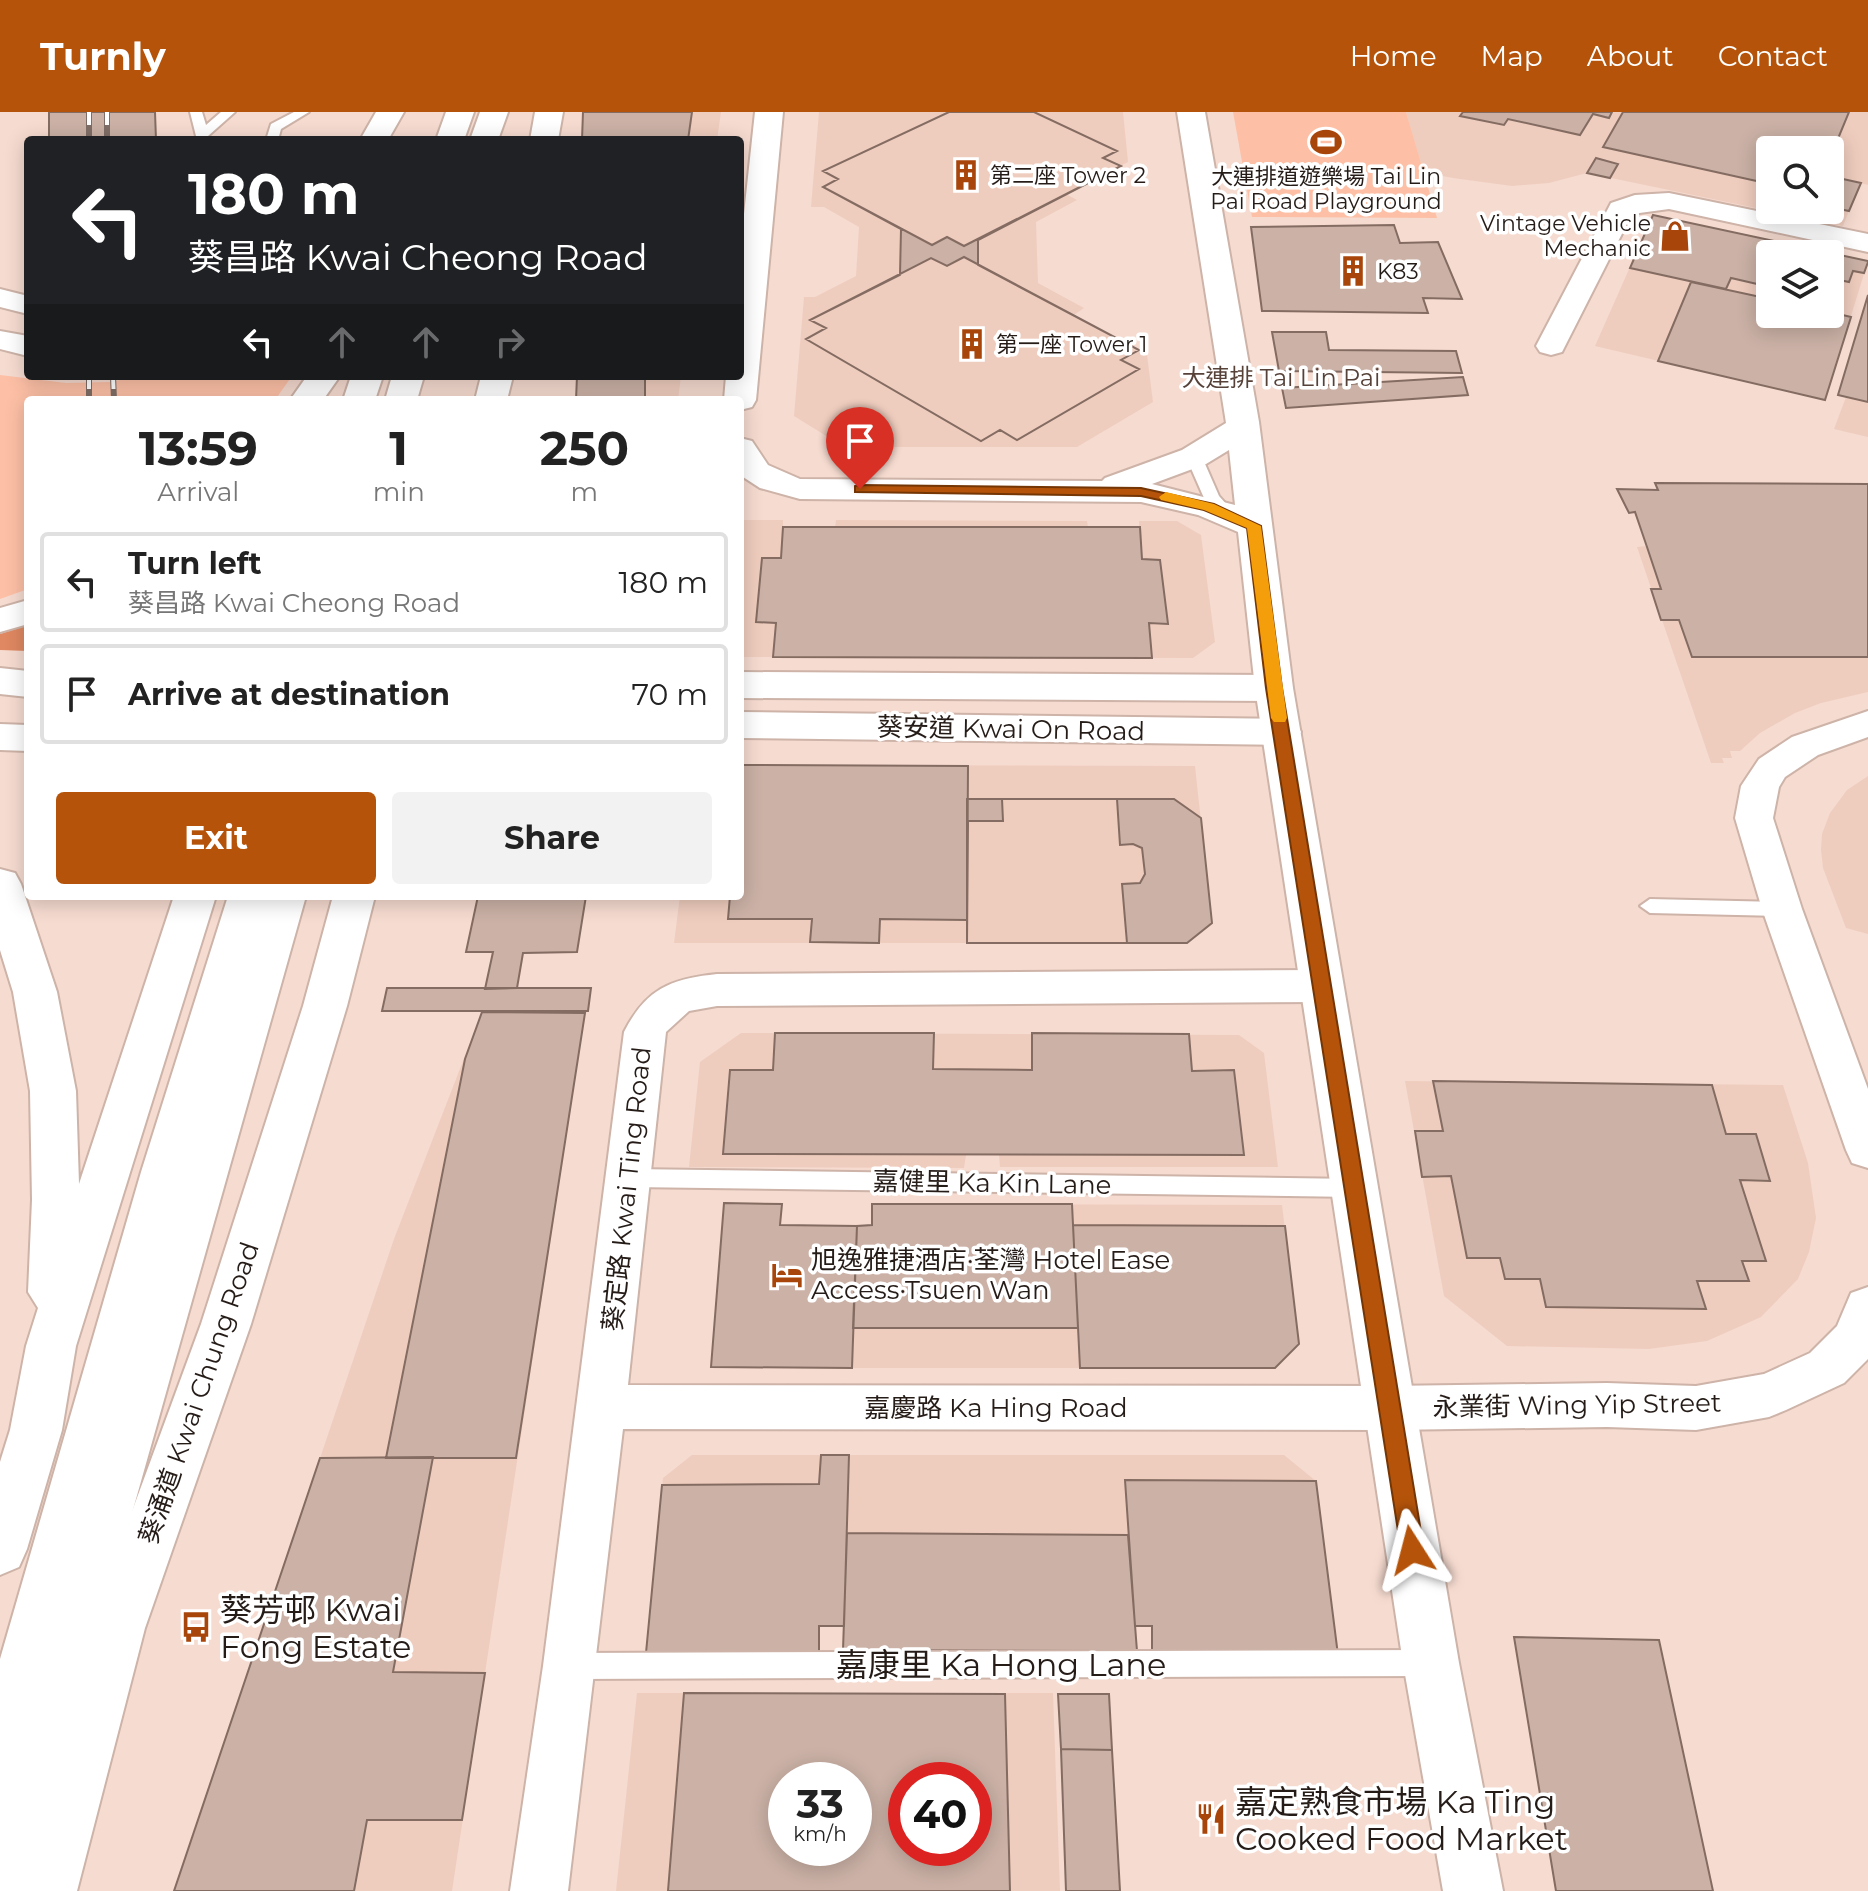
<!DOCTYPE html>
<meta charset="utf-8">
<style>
:root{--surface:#fff;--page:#f2f2f2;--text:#222;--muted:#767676;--line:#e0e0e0;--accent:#b45309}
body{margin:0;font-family:Montserrat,"Noto Sans TC",sans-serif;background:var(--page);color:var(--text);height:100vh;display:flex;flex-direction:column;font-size:30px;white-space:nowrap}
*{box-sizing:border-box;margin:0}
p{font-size:26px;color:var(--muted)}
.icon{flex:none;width:44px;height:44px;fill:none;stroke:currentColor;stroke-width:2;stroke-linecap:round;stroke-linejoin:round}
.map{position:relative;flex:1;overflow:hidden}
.details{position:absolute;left:24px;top:284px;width:720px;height:504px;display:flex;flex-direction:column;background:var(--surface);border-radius:8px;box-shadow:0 4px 20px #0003}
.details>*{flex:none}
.guide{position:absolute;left:24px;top:24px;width:720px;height:244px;border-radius:8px;box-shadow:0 4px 20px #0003;background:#202124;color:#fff;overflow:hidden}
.controls{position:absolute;left:1756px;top:24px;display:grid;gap:16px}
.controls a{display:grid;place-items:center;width:88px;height:88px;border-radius:8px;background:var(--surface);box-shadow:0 4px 20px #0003;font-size:40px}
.speed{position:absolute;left:768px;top:1650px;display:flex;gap:16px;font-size:40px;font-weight:700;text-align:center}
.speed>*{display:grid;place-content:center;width:104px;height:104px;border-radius:50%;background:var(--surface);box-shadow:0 4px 20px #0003;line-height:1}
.speed small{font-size:20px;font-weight:400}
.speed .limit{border:12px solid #d22;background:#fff;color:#111}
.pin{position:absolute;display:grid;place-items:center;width:68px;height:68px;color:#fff;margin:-82px -34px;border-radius:50% 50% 50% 0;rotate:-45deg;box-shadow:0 0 8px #0007}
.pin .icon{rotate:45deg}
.me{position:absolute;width:88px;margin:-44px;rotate:351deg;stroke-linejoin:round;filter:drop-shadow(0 0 6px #0008)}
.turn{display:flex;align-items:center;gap:28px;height:168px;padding:0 32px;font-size:36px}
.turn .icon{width:104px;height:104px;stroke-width:2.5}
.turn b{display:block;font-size:56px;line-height:68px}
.lanes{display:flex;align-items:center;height:76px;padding:0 32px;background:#0003;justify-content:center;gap:40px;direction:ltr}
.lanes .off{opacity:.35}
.eta{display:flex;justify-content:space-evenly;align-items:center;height:136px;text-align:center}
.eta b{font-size:48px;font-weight:700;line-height:56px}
.primary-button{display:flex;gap:16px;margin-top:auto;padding:16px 32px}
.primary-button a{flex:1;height:92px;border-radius:8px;background:var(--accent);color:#fff;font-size:32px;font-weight:700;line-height:92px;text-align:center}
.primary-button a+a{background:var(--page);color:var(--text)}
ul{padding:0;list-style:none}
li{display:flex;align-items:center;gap:24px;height:100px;margin:0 16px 12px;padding:0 16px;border:4px solid var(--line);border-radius:8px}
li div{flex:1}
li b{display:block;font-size:30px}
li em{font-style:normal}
header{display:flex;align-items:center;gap:48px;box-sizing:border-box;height:112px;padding:0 40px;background:var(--accent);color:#fff}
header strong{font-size:38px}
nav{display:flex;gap:44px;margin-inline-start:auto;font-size:28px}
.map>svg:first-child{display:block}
</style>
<header>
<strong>Turnly</strong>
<nav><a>Home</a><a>Map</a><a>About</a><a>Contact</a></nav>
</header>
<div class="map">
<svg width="1868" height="1779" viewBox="0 0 1868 1779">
<rect width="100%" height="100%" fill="#f6dbd0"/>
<path fill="#efcdbe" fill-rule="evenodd" d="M583,0H721L717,28H582Z
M819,0H1123L1128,50L1066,82L1077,88L1036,110L1038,171L1084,196L1074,203L1147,243L1153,290L1077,335H844L794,304L804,185H815L856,164L859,115L824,95H811Z
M1406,0H1868V73L1860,71L1843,114L1587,61L1549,71L1512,74L1453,66L1422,60ZM1770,38H1830V98H1770Z
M1653,103L1868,149L1825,288L1595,234ZM1770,142H1830V202H1770Z
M1868,183V325L1834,317L1846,285L1838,283Z
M577,264H681L678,288H576Z
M1655,371L1868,372V580L1821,591L1795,601L1760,621L1740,639H1730L1732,646H1722L1724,651H1711L1637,435L1647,434L1635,401H1629L1617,377L1657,378Z
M740,408H783V415H835L836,408L1087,409L1088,415H1139V409H1177L1201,423L1215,530L1193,546L740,545Z
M740,653L1195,654L1212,811L1187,831H674L680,784H740Z
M1868,664V822L1846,816L1823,756L1821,738L1822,722L1830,701L1847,678Z
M482,900L585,901L452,1779H174L394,1127Z
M741,921L1239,923L1264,941L1278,1055H1000L999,1043H966L964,1056L689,1055L700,950Z
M1405,969L1783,973L1808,1051L1816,1106L1809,1140L1798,1167L1761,1205L1707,1229L1649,1237L1507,1234L1444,1184Z
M872,1092L1282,1093L1299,1232L1275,1256H852L857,1114L872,1113Z
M692,1343H1284L1316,1369L1338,1543L1152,1541V1515L1136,1514L1137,1539L843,1538V1514L819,1515L646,1541L663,1366Z
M637,1581H1053L1060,1779H616ZM786,1668H854V1736H786ZM906,1668H974V1736H906Z"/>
<path fill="#fdc0a6" d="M1233,0H1406L1437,106L1252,105Z
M0,263L66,271L110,270L140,264H292L275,288H28V477L0,487Z"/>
<path fill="#df8861" d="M28,513V539L0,538V522Z"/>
<path fill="#cbb1a6" stroke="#846c62" stroke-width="2" fill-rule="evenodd" d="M49,0H155L156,28H49Z
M583,0H692L688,28H582Z
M949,0H1034L1117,39L1103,46L1121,54L964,134L947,125L932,133L823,75L838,67L823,59Z
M949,0H1034L1117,39L1103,46L1121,54L978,128V153L1139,238L1121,248L1139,257L1017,328L1000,318L981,329L806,227L826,216L810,208L900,163L901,117L823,75L838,67L823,59Z
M1463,0H1612L1609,6L1593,2L1580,23L1508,7L1504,13L1460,4Z
M1623,0H1849L1830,46V38H1770V72L1603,35Z
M1596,46L1618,52L1610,66L1587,61Z
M1834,65L1861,71L1849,99L1830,95V73Z
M1653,103L1868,149V150L1864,161L1853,159L1849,170L1830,166V142H1770V175L1731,166L1726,177L1630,156Z
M1394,113L1400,131L1438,130L1462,187L1423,186L1428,201L1262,199L1251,115Z
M964,145L1139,238L1121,248L1139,257L1017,328L1000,318L981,329L806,227L826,216L810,208L931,146L947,154Z
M1691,170L1770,187V202L1830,200L1851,205L1825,288L1658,249Z
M1868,183V290L1838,283Z
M1272,220H1326L1329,238L1456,239L1462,261L1279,259Z
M577,264H645V288H576Z
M1463,265L1468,283L1286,296L1282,276Z
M1655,371L1868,372V545H1692L1679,508H1661L1651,477H1661L1647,435L1635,400L1629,401L1617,377L1658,378Z
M783,415H1140L1142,447L1160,448L1168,512L1149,511L1152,546L773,545L776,511L756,510L762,446H781Z
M743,653L968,654L967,808L880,807L879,831L810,830L812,807H728L730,784H740Z
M967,687H1174L1201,706L1212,811L1187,831H967Z
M1002,687H1117L1120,733L1133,732L1142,736L1145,762L1140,771L1122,772L1127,831H967L968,709H1003Z
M478,784H586L577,840L523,841L517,876L485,877L493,840H466Z
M387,876H591L588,899H382Z
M482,900L585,901L516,1346H386L465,947Z
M775,921H934L933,957L1032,958V921L1189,922L1192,959L1234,958L1244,1043L723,1042L730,958H773Z
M1433,969L1712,973L1726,1022H1756L1770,1069L1740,1068L1766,1149H1742L1749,1169H1697L1706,1197L1546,1195L1540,1167H1505L1500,1146H1467L1451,1064L1422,1065L1415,1019H1443Z
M724,1091L782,1092L780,1113L857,1114L852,1256L711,1255Z
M872,1092H1072L1078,1216H853L857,1114L872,1113Z
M1073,1113L1285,1114L1299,1232L1275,1256H1080Z
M821,1343H849L844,1514H819V1541H646L662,1373L819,1372Z
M433,1345L393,1560L485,1561L462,1708H367L354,1779H174L320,1346Z
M1125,1368L1316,1369L1338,1543L1152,1541V1514H1135Z
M847,1421L1128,1423L1137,1539L843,1538Z
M1514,1525L1659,1528L1713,1779H1556Z
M684,1581L1005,1582L1010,1779H668ZM786,1668H854V1736H786ZM906,1668H974V1736H906Z
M1058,1582H1109L1112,1638L1061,1637Z
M1061,1637L1112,1638L1120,1779H1066Z"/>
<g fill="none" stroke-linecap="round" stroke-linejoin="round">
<defs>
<path id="service" d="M190,0H202L206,13L221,0H235L208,24L209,28H197Z
M294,0H309L281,17L278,28H266L271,12Z
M1194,340L1202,345L1219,384L1236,403L1234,406H1222L1204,386L1186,345Z
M1650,787L1782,790L1792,797L1782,804L1650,801L1640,794Z
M630,1057L1355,1067L1363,1070L1366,1076L1363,1082L1355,1085L630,1075L622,1072L619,1066L622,1060Z
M1430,1538L1439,1542L1443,1551L1439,1560L1430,1564L570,1567L561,1563L557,1554L561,1545L570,1541Z"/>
<path id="minor" d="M1669,81L1868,122V140L1669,97L1632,102L1562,240L1551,243L1540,240L1536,234L1611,91L1635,83Z
M1868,599V625L1818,643L1785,665L1779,675L1773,706L1802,797L1868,977V1056L1852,1051L1846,1038L1762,797L1735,706L1741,674L1759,647L1792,625Z
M1321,858L1336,863L1342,874L1336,885L1321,890L717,894L689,899L666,920L628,1273L1389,1274L1607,1271L1696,1274L1764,1262L1810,1241L1837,1214L1851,1181L1868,1175V1247L1844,1271L1786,1298L1769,1305L1696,1318L1607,1315L1389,1318L623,1317L568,1779H510L543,1554L624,920C646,877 670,867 717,862Z"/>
<path id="tertiary" d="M376,0H404L388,28H360Z
M755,0H783L756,288L752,295L740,298V288H724L726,264H740V139Z
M1177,0H1205L1259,310L1293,576L1459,1551L1503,1779H1443L1403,1551L1255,576L1238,420L1198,403L1141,390L800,387L760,376L740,363V326L752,329L768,353L800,367L1102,369L1105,366L1182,338L1226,311ZM1229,338L1235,393L1152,372L1206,352Z
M0,177L28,184V202L0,195Z
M0,219L28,224V244L0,237Z"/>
<path id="secondary" d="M446,0H474L464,28H436Z
M535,0H563L558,28H530Z
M307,264H340L323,288H290Z
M351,264H383L375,288H343Z
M481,264H513L507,288H475Z
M28,488V512L0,520V496Z
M0,556L28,559V585L0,582Z
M740,560L1274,563L1287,567L1293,576L1287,585L1274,589L740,586Z
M740,600L1282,607L1296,611L1301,620L1296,629L1282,633L740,626Z
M0,612L28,613V639L0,638Z
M0,757L15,761L21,772L57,880L76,979L79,1072L174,784H216L76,1234L62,1318L27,1437L19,1455L0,1463V1350L10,1318L26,1234L38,1196L28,1180L32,1088L30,979L13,880L0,838Z
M333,784H375L347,894L251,1212L145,1516L77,1779H17L89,1516L201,1212L303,894Z"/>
<path id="primary" d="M480,0H508L498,28H470Z
M392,264H424L417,288H385Z
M228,784H306L30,1763L24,1779H0V1547L141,1060Z"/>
</defs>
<use href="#service" stroke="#cdb3a8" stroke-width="4"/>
<use href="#minor" stroke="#cdb3a8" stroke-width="4"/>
<use href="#tertiary" stroke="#cdb3a8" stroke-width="4"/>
<use href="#secondary" stroke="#cdb3a8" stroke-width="4"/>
<use href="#primary" stroke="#cdb3a8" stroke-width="4"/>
<use href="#service" fill="#fff" fill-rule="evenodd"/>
<use href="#minor" fill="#fff" fill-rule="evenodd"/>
<use href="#tertiary" fill="#fff" fill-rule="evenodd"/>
<use href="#secondary" fill="#fff" fill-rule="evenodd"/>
<use href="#primary" fill="#fff" fill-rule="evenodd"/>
<defs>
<path id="rail" d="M89,0V28
M107,0V28
M89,264V288
M113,264L114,288"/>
</defs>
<use href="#rail" stroke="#7f6e67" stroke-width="6"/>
<use href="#rail" stroke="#fff" stroke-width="4" stroke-dasharray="13" stroke-linecap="butt"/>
</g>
<path fill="#b45309" stroke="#753606" stroke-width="2" d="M860,373L1141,376L1214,392L1261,414L1282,576L1424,1438L1420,1445L1412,1448L1404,1445L1401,1438L1266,576L1247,416L1204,398L1141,384L855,380V374Z"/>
<path fill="#f59e0b" d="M1166,380L1214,392L1261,414L1287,606L1285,610H1274L1271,606L1247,416L1204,398L1161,388L1159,385Z"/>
<defs>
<symbol id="stadium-bare" viewBox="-9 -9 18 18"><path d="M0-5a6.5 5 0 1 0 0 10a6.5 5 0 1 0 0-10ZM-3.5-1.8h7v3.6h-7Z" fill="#a8450a" stroke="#fff" stroke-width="2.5" paint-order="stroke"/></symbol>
<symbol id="building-bare" viewBox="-9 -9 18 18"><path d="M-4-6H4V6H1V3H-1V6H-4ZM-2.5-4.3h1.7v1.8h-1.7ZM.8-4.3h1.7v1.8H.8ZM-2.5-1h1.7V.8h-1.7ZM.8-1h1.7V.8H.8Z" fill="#a8450a" stroke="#fff" stroke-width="2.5" paint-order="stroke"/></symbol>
<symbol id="shop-bare" viewBox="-9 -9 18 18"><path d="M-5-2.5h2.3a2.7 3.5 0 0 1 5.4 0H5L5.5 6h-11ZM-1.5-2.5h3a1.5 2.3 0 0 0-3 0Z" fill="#a8450a" stroke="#fff" stroke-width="2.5" paint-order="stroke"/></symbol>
<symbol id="hotel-bare" viewBox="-9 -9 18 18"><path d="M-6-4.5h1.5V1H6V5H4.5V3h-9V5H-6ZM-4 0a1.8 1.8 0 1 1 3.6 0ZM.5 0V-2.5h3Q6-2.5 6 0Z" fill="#a8450a" stroke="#fff" stroke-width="2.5" paint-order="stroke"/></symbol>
<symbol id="bus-bare" viewBox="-9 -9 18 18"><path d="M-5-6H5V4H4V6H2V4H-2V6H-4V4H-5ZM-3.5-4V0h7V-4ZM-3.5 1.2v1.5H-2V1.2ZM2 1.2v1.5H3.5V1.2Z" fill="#a8450a" stroke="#fff" stroke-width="2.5" paint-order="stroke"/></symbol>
<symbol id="restaurant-bare" viewBox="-9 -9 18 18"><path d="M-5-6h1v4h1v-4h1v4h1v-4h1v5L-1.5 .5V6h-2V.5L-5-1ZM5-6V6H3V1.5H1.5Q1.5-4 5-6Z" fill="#a8450a" stroke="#fff" stroke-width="2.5" paint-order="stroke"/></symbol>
</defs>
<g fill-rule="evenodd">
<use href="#stadium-bare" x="1304" y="8" width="44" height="44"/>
<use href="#building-bare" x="944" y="41" width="44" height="44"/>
<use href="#shop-bare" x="1653" y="102" width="44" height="44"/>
<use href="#building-bare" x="1331" y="137" width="44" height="44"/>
<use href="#building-bare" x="950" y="210" width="44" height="44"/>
<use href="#hotel-bare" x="765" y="1141" width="44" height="44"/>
<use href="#bus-bare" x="174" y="1493" width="44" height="44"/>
<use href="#restaurant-bare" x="1189" y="1685" width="44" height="44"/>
</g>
<g text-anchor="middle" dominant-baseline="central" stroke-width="7" stroke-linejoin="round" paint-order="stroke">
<g font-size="22" fill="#251c18" stroke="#fff" text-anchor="start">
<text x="990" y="63">第二座 Tower 2</text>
<text x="1326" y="64" text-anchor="middle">大連排道遊樂場 Tai Lin<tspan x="1326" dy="25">Pai Road Playground</tspan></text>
<text x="1651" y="111" text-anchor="end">Vintage Vehicle<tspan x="1651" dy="25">Mechanic</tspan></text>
<text x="1377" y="159">K83</text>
<text x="996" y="232">第一座 Tower 1</text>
</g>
<g font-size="24" fill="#574239" stroke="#fff">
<text x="1281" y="265">大連排 Tai Lin Pai</text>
</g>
<g font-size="26" fill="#251c18" stroke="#fff">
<text transform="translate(1011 617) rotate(1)">葵安道 Kwai On Road</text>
<text transform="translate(992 1071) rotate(1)">嘉健里 Ka Kin Lane</text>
<text transform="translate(627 1077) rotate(-84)">葵定路 Kwai Ting Road</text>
<text transform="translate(199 1281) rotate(-71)">葵涌道 Kwai Chung Road</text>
<text transform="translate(1577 1293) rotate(-1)">永業街 Wing Yip Street</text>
<text x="996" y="1296">嘉慶路 Ka Hing Road</text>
</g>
<g font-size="26" fill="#251c18" stroke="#fff" text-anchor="start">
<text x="811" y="1148">旭逸雅捷酒店·荃灣 Hotel Ease<tspan x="811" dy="30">Access·Tsuen Wan</tspan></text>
</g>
<g font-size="32" fill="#251c18" stroke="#fff" text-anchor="start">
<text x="220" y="1497">葵芳邨 Kwai<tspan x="220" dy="37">Fong Estate</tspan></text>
<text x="1235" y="1689">嘉定熟食市場 Ka Ting<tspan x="1235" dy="37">Cooked Food Market</tspan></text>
</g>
<g font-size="32" fill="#251c18" stroke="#fff">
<text x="1001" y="1552">嘉康里 Ka Hong Lane</text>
</g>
</g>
</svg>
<div class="controls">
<a><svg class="icon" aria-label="search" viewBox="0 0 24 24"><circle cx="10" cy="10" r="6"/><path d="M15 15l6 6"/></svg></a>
<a><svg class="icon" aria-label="layers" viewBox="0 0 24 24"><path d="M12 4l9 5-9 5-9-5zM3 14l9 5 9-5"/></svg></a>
</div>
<div class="speed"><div>33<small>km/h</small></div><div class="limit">40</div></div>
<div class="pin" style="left:860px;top:377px;background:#d93025"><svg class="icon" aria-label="arrive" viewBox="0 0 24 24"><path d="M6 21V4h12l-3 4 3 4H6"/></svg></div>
<svg class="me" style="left:1412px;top:1438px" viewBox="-20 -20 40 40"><path d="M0-17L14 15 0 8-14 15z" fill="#b45309" stroke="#fff" stroke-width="4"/></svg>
<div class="guide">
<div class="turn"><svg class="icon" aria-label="left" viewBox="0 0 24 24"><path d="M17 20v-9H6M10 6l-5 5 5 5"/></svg><div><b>180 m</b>葵昌路 Kwai Cheong Road</div></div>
<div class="lanes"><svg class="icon" aria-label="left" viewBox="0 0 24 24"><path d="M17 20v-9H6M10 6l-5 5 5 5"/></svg><svg class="icon off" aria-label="ahead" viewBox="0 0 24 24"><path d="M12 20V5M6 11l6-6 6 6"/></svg><svg class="icon off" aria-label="ahead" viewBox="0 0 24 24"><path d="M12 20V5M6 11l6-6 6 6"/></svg><svg class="icon off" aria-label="right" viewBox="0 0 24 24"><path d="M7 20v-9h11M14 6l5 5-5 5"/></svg></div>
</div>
<section class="details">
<div class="eta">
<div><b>13:59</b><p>Arrival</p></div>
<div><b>1</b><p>min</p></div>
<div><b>250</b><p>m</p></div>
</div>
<ul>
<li><svg class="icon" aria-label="left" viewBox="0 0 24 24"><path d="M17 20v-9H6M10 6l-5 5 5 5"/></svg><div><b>Turn left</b><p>葵昌路 Kwai Cheong Road</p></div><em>180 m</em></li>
<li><svg class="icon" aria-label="arrive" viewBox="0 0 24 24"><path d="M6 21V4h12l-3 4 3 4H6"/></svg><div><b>Arrive at destination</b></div><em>70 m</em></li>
</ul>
<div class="primary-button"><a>Exit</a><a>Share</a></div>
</section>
</div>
